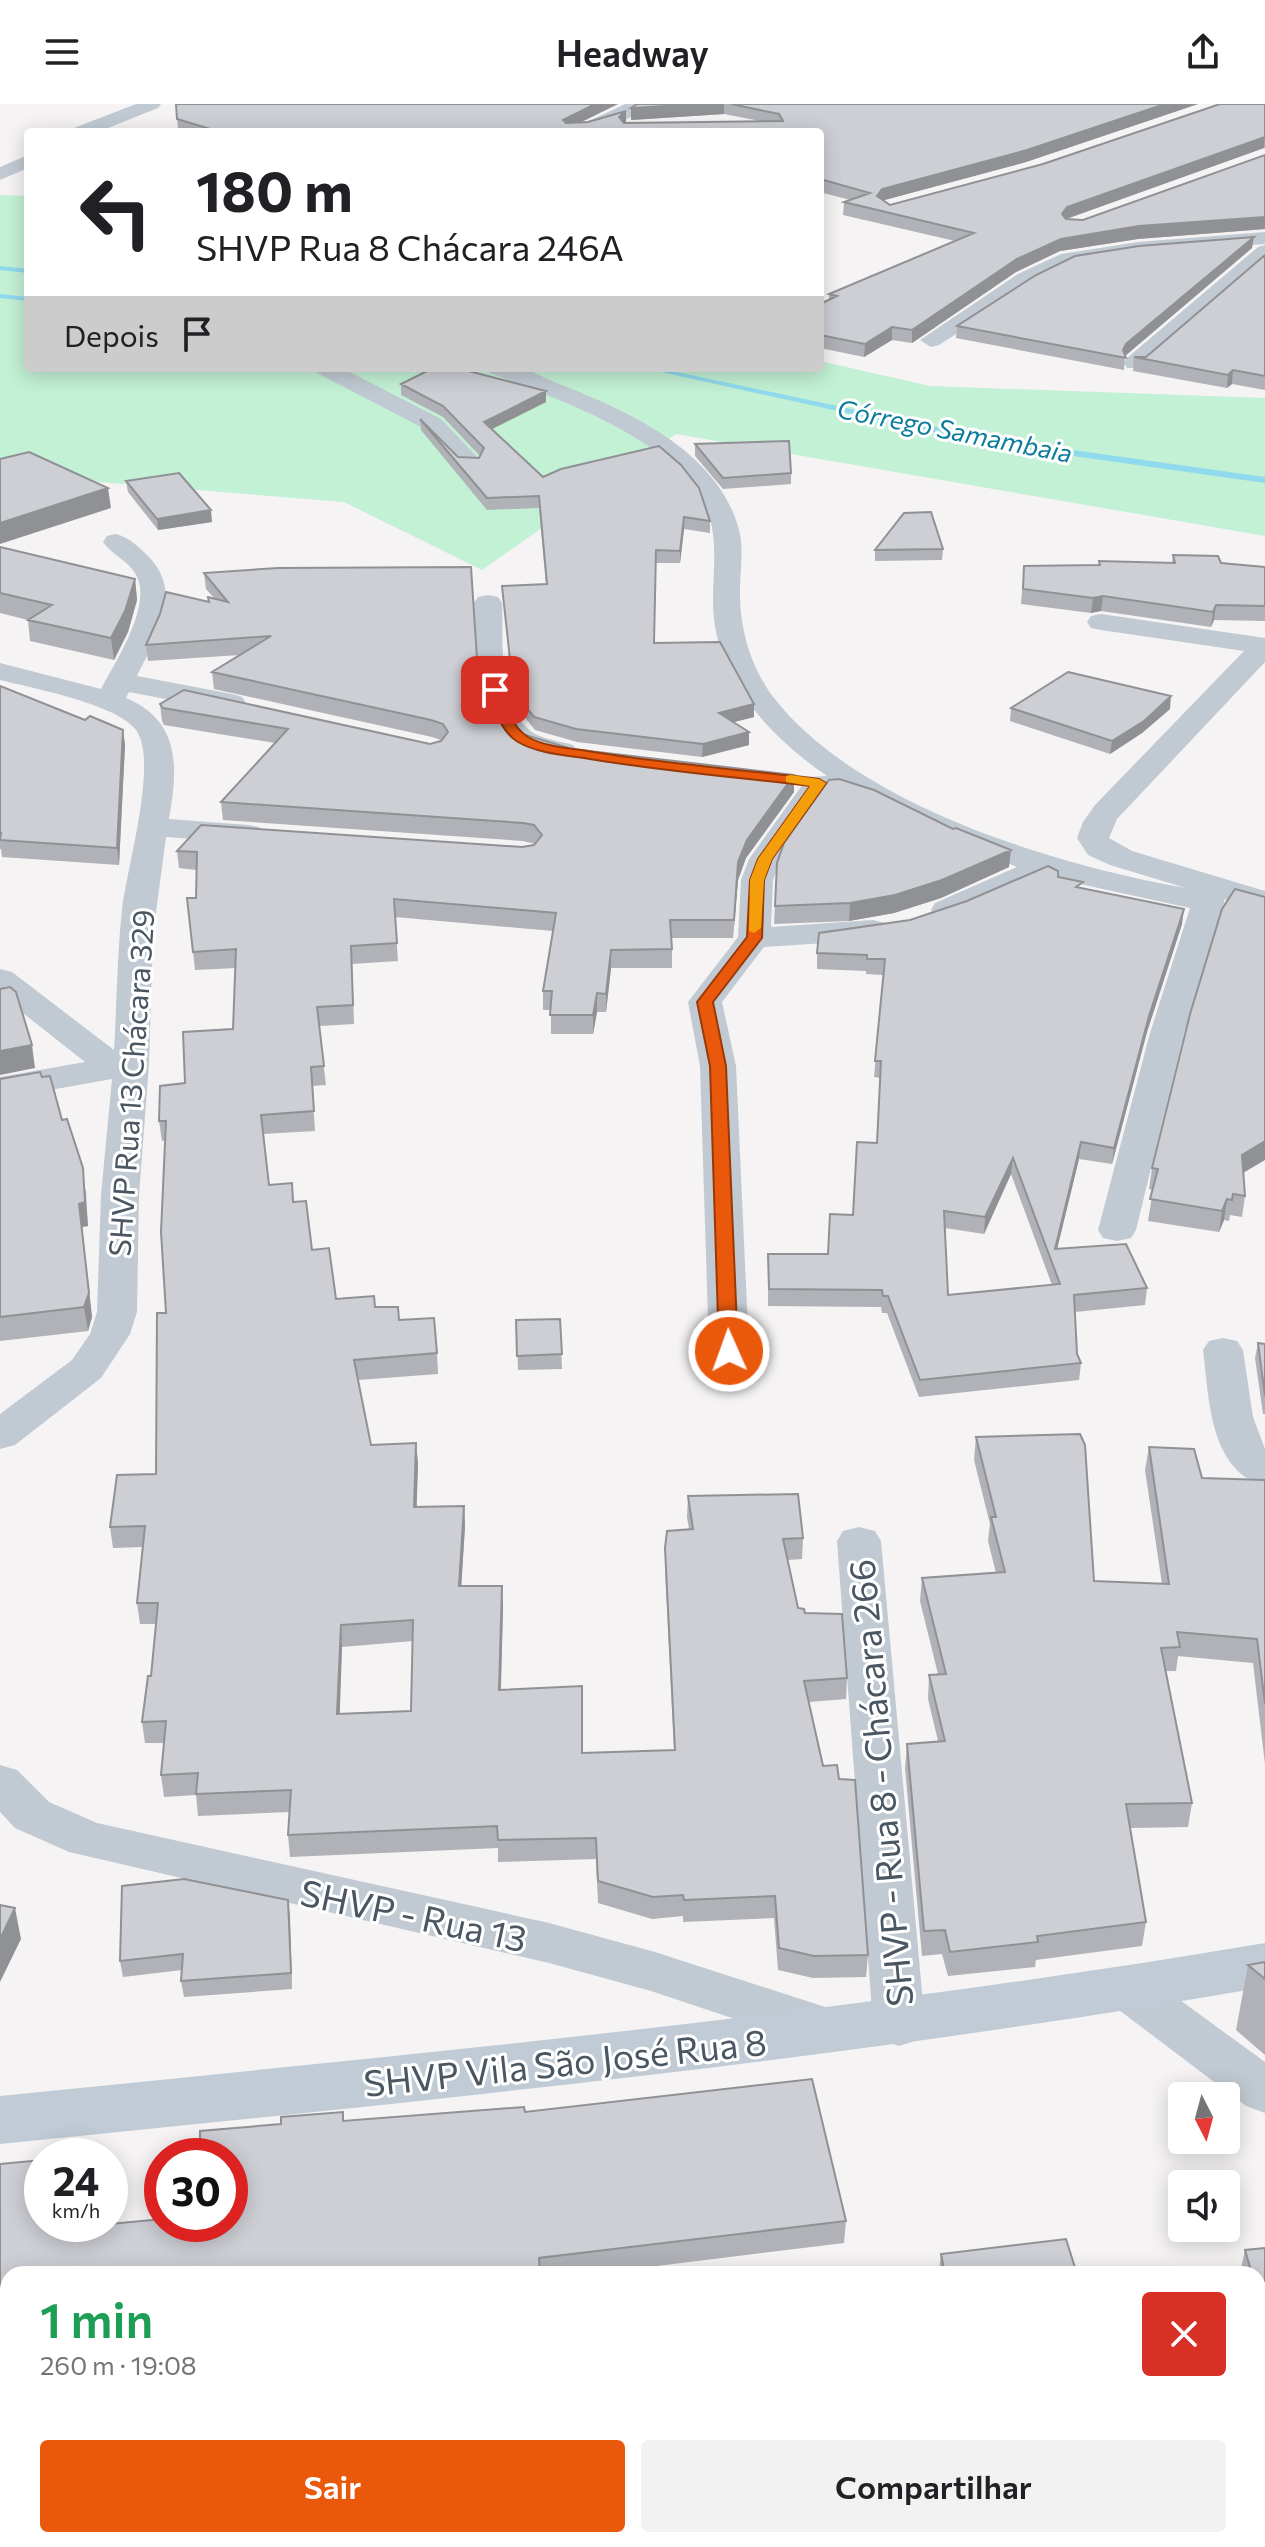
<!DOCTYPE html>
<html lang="pt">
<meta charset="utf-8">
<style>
:root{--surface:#fff;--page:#f2f2f2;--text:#202124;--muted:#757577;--accent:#ea580c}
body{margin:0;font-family:Commissioner,sans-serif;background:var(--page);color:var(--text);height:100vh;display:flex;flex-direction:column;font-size:30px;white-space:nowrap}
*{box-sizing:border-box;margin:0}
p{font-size:26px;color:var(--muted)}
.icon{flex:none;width:44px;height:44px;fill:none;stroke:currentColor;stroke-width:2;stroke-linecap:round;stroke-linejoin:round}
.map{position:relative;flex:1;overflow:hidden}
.panel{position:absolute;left:0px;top:2162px;width:1266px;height:282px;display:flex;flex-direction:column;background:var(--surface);border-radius:24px 24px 0 0;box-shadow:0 4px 20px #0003}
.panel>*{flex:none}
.guide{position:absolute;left:24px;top:24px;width:800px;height:244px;border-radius:8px;box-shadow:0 4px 20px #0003;background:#fff;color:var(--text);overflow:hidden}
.needle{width:52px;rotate:174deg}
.controls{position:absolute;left:1168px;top:1978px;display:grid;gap:16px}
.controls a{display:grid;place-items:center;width:72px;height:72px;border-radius:8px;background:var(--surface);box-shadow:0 4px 20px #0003;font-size:40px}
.speed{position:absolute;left:24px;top:2034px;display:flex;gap:16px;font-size:40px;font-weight:700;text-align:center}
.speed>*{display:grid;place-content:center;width:104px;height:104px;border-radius:50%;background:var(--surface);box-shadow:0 4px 20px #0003;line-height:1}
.speed small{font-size:20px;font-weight:400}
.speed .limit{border:12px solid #d22;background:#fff;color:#111}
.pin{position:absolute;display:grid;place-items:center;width:68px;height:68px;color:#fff;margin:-34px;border-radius:16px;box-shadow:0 4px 12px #0006}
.me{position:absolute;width:88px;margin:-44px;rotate:358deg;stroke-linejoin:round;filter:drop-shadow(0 0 6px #0008)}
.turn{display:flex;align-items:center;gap:28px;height:168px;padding:0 40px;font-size:36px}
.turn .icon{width:104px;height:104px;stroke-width:2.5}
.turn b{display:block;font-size:56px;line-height:68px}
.then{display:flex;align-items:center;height:76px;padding:0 40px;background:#0003;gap:16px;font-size:30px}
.round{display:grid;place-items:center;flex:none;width:84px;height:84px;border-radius:8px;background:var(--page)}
.summary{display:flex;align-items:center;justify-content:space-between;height:136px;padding:0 40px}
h1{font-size:48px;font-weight:600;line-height:60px;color:#1e9e55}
.action{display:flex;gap:16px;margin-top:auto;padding:16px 40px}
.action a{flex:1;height:92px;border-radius:8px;background:var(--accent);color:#fff;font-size:32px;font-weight:600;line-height:92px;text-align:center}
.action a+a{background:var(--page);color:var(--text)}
header{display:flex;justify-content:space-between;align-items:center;height:104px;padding:0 40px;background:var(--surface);font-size:36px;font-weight:600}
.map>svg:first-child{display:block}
</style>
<header><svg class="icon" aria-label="menu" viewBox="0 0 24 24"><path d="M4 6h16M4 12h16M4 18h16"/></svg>Headway<svg class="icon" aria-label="share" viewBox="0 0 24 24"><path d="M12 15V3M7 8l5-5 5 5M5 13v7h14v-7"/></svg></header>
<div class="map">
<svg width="1265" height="2443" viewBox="0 0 1265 2443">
<rect width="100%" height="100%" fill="#f5f3f3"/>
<path fill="#c3f1d5" d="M0,91L28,92V264H820V257L930,282L1265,294V432L676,330L482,466L344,398L0,370Z"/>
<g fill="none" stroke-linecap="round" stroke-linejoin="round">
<path fill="#90daee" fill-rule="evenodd" d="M0,162L28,165V169L0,166Z
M0,190L28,193V197L0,194Z
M643,264H658L988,334L1265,373V379L988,340Z"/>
<path fill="#c1cad2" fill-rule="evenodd" d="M136,0H161L158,4L98,28H72L74,24Z
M625,0H647C626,22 594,28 566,28Z
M28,51V64L0,76V63Z
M1265,128V140L1138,150L1073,160L1034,180L939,241L931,243L920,236L1018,170L1061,150L1138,138Z
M1265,141V158L1143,264H1127L1124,259L1127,254L1258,143Z
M314,264H342L441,315L482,358L479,363H461L425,325L317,269Z
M487,264C496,264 507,263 517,264C532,266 548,276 562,281C630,308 719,348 739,426C744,445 740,467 740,486C739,524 751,564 774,594C858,702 1056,761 1186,784L1110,761L1088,751L1077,734L1083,718L1095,701L1244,547L1101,526L1091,524L1087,518L1091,512L1101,510L1265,534V558L1117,715L1109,734L1132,747L1265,787V807L1225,795L1184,929L1136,1126L1131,1134L1117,1137L1103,1134L1098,1126L1150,929L1190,804L1048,773L959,813L947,816L935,813L931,806L935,799L1017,763L922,725L832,675L834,679L781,755L773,776L771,823L873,816L885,819L889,826L885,833L873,836L764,843L722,898L736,962L749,1247L743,1256L729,1259L715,1256L709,1247L700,962L688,898L738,833L741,776L749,755L808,673L827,672C768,631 712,572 713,495C713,461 720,425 701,394C660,329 559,296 490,269Z
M116,430C128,433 138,442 147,451C185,487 156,534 137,572L232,590L242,593L246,599L242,605L232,608L129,588L126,594C181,617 178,664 169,715L248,721L259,723L264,730L259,737L248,739L166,733L153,831L149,960L139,1091L137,1208L130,1230L101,1274L15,1341L0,1345V1310L72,1256L90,1230L97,1208L101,1091L112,975L0,995V973L85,958L0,891V865L12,868L114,946C117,899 117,852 122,806C126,766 159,657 136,626C117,600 32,584 0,576V559L101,585C114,560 155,499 135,469C127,456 111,450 103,438L107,432Z
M488,491L498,493L502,499C504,537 496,602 532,628C544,636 560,637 573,641L578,647L573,653C561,656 550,653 537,650C469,634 477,554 474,499L478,493Z
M1223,1234L1237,1237L1243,1246L1253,1313L1265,1345V1382C1209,1367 1209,1293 1203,1246L1209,1237Z
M859,1423L875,1427L881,1437L925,1921L918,1936L899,1942L880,1936L873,1921L837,1437L843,1427Z
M0,1661L17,1666L49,1698L97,1719L549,1819L655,1848L850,1911L857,1926L850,1941L831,1947L651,1887L549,1859L69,1748L15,1724L0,1708Z
M1129,1866L1147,1872L1265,1958V2009L1246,2002L1111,1900L1103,1886L1111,1872Z"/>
<path fill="#c1cbd6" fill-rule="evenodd" d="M1265,1839V1883C846,1956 423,1997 0,2040V1992C423,1949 846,1910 1265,1839Z"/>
</g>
<path fill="#b0b2b7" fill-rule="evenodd" d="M176,0H618L581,18L626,19H625L760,17L724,10L631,16L637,0H1198L1026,58L884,96L890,101L1265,0V45L1264,44L1066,115L1083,116L1265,51V125L1138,135L1060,147L1016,168L912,239L892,236L864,253L820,244V200L829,196V190L955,137L843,111L844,98L850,96L820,88V28H183L178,26Z
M1252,144L1125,252L1124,266L956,234L957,222Z
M1265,151V286L1232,280L1227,284L1133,267L1134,253H1146Z
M401,280L546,298L492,325L543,373L710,417V429L684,425L680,459H656L654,539L754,600V613L734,618L749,641L702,653L577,638L535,626L518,605L512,585L502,482L546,480L539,404L487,406L421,326L420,315L458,353L479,354L480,352L443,313L401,291Z
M695,340L791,369V380L723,385L695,352Z
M126,377L212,418L158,426L128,388Z
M0,443L135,475L137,496L128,528L114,556L30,537L28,516L0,509Z
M943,445L942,456L875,457V446Z
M1173,451L1221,459L1265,463V517L1214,516L1211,523L1101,507L1091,509L1021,500L1024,462L1098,461L1099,457L1172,459Z
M204,469L478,570L484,593L512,627L572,645L794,688L746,754L738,776L733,834H672V864H611L606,908H597L593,930H551V906H543V887L553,827L395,813L398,857L352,860L354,920L319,922L326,981L312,982L315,1027L263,1030L269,1081L292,1079L294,1098L312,1146L336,1195L375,1203L399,1216L437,1249L438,1270L358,1276L371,1341L416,1339L418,1360L416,1403L464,1402L465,1422L461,1482H502L503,1503L501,1586L582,1649L674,1646L665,1465V1444L689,1425L687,1413L688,1392L803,1434L802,1455L787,1456L798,1504L805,1509L847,1574L846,1595L809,1598L868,1851L866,1873L813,1874L778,1866L774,1814L683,1818V1812L652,1815L598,1799L596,1755L498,1758V1744L290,1753L288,1731L289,1708L198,1712L196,1691L164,1693L161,1671L164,1639H145L142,1618L151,1572L156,1520H140L137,1499L143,1443L113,1444L110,1423L156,1370L166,1209L165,1036L162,1037L159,1017L185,979L233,925L236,864L195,866L187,794H196V766L179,764L177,747L522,743L535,740L523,737L223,716L221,698L275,639L164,621L162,617L160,600L430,640L441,636L432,633L214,585L212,568L240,551L148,557L146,541L214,494L206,485ZM413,1537L411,1607L339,1610L342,1543Z
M0,582L85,616L123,626L125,641L119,761L2,753L1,745H0Z
M1011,604L1170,605L1142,629L1110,650L1010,617Z
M777,759L1009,763L941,794L894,809L849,817L774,820Z
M1058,773L1082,785L1182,820L1147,928L1112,1060L1079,1055L1057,1144L1147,1184L1145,1201L1075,1208L1077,1250L1081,1259L1079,1276L919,1293L887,1209H882L881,1203L768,1202V1150H828L853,1111L877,1039L880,974L874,973L883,871L866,870V867L817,865V849L910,816ZM1011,1070L1052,1181L948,1191L945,1124L984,1130Z
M42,973L62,1016L86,1087L88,1122L82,1123L92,1213L88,1227L0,1237V975Z
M1152,1064L1243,1069L1245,1092L1242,1113L1230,1111L1229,1117L1224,1116L1219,1128L1148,1117L1153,1086L1149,1085Z
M560,1215L562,1265L518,1266L516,1216Z
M1258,1239L1265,1240V1310H1263L1255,1254Z
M976,1333L1094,1477L1162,1480L1145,1366L1149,1343L1202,1374L1265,1376V1660L1253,1559L1178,1552L1176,1567H1166L1192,1699L1188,1723L1130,1724L1146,1818L1142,1842L1036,1856L1035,1863L948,1872L942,1850L922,1852L905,1664L907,1640L938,1637L928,1595L929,1571L938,1570L920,1497L922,1474L996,1469L988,1437L990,1420L974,1356Z
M288,1796L292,1885L184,1893L181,1877L182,1866L123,1873L120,1857Z
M1265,1858V1951L1236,1926L1248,1861Z
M812,1975L846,2117L844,2139L592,2170H8V2436H140L141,2443H0V2060L42,2056V2120H110V2106L112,2119L162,2115V2120H230V2052H186V2047L200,2049V2027L281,2020V2013L343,2008L344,2017L524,2003L525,2008Z
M1265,2144V2443L910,2441L909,2436H1258V2170H1241L1240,2169L1245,2146Z
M941,2150L1077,2170H940L939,2166Z
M738,2436H827L829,2443H739Z"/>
<path fill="#909195" d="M595,0H618L563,27V16Z
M702,0H724V10L631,16V4Z
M1165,0H1198L1026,58L881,97L877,92L882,85Z
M626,7V19L619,24V13Z
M1265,33L1264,44L1066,115L1062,110L1067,103Z
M1265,113V125L1138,135L1060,147L1016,168L912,239V226L1017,155L1061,135L1139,122Z
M1254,133L1252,144L1125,252L1123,246L1126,240Z
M892,223V236L864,253L865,240Z
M1233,266L1232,280L1227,284L1228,271Z
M546,287V298L484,329V318Z
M108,384L111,404L0,440V419Z
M211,406L212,418L158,426L157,415Z
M684,413V425L680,459V447Z
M135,475L137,496L128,528L114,556L111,534Z
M1103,492L1101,507L1091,509L1093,494Z
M1216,501L1214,516L1211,523L1213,508Z
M1171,592L1170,605L1142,629L1110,650L1112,637Z
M754,600V613L718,622L719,609Z
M123,626L125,641L119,761L117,744Z
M749,628V641L702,653L703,640Z
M794,671V688L746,754L738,776L733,834L738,758L747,736Z
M1011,746L1009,763L941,794L894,809L849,817L850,799Z
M1184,805L1182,820L1147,928L1112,1060L1114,1044L1149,912Z
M611,846V864L606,908V890Z
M597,889V908L593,930V911Z
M32,941L35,964L0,971V947Z
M1265,1037V1056L1238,1072L1242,1051Z
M1081,1038L1079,1055L1053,1162L1055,1145Z
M1013,1054L1011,1070L984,1130L985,1113Z
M83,1064L88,1122L82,1123L92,1213L88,1227L84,1203L79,1100Z
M1227,1095L1224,1116L1219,1128L1222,1107Z
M416,1339L418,1360L416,1424L414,1403Z
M464,1402L465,1422L460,1503L459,1482Z
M502,1482L503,1503L500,1608L499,1586Z
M341,1521L342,1543L339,1632L337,1610Z
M288,1796L290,1812L292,1885L291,1869Z
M15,1804L21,1835L0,1878V1835Z"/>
<path fill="#cdcfd5" stroke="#909195" stroke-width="2" fill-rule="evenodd" d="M176,0H595L563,16L566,19L588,18L626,7L619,13L624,19L783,17L779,10L731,0H1165L1027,46L882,85L877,92L890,101L1043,60L1220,0H1265V33L1067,103L1062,110L1066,115L1083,116L1265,51V113L1139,122L1061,135L1017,155L912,226L892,223L865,240L820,231V200L837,192L829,190L974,129L844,98L870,89L820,75V28H220L177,15Z
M637,0H702L631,4Z
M1254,133L1126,240L1123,246L1126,254L957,222L1036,171L1075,152L1139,142Z
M1265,151V272L1233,266L1228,271L1134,253H1146Z
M433,264H457L546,287L484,318L543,373L561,365L659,342L681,361L699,384L710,417L684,413L680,447L656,446L654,539L720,538L754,600L719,609L749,628L703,640L576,625L534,613L517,592L512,573L502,482L547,480L539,392L487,394L420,315L458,353L479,354L484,344L443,302L401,280Z
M789,337L791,369L723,374L695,340Z
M29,348L108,384L0,419V355Z
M179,369L211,406L157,415L126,377Z
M931,408L943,445L875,446L904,409Z
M0,443L135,475L125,507L111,534L28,516L52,501L0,489Z
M1173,451L1218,452L1221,459L1265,463V502L1216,501L1213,508L1103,492L1093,494L1023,485L1024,462L1100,461L1099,457L1175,459Z
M471,463L478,570L484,593L512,627L572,645L794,671L747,736L738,758L734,816H670L672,845L611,846L606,890L597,889L593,911H550L552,887H543L556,809L394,795L397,839L351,842L353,901L317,903L324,962L311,963L314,1007L261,1011L269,1081L292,1079L293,1098L306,1097L312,1146L329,1144L336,1195L374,1192L375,1203H398L399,1216L434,1214L437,1249L354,1256L371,1341L416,1339L414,1403L464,1402L459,1482H502L499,1586L582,1582V1649L675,1646L665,1444L667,1427L693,1425L688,1392L798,1390L803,1434L783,1435L798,1504L804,1505L805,1509L842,1510L847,1574L804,1577L823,1662L837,1661L839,1675L855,1676L868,1851L814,1852L779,1844L775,1792L684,1796L683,1791L653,1793L598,1777L596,1734L498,1736L497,1722L288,1731L291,1686L196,1690L198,1669L161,1671L166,1617L142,1618L148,1572H151L158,1499H137L145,1422L110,1423L117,1371L156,1370L157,1209H166L161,1128L166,1017H159L160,982L185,979L183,928L233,925L236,845L193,848L187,794H196L197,748L177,747L201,721L522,743L534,741L542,731L534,721L523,719L221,698L288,625L163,604L160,600L184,586L430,640L441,637L448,628L443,620L431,616L212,568L271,532L146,541L160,510L166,488L209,498L208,493L228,498L204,469L278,464ZM413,1516L411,1607L337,1610L341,1521Z
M1068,568L1171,592L1144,617L1112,637L1011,604Z
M0,582L85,616L90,612L123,626L117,744L0,736L1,729H0Z
M839,675L874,686L953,725L956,724L1011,746L942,776L895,791L850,799L775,802L777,759L784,739L829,676Z
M1048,762L1058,767V773L1083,778L1076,783L1184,805L1149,912L1114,1044L1081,1038L1055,1145L1126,1140L1147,1184L1074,1191L1077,1250L1081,1259L920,1276L888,1192H883L882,1186L769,1185L768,1150H828L830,1110L853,1111L857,1038L877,1039L881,957H875L885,855H867V851L817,849L819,829L910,816L967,797ZM1013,1054L1060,1180L948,1191L944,1107L985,1113Z
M1235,785L1265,793V1037L1242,1051L1245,1092L1233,1090L1232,1096L1227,1095L1222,1107L1150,1095L1158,1065L1152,1064L1190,910L1222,805Z
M10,883L16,888L32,941L0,947V885Z
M40,968L42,973L50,972L62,1016L67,1015L83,1064L85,1098L79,1100L89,1189L84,1203L0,1213V975Z
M560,1215L562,1250L517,1252L516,1216Z
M1258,1239L1265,1240V1292Z
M1080,1330L1085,1341L1094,1477L1169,1480L1149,1343L1194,1345L1202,1374L1265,1376V1600L1257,1535L1177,1528L1180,1543L1161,1544L1192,1699L1126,1700L1146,1818L1037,1832L1038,1838L950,1848L945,1826L924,1827L907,1640L945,1637L929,1571L946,1570L922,1474L1005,1468L991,1413H996L976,1333Z
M184,1775L288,1796L291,1869L181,1877L183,1850L120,1857L122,1782Z
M0,1801L15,1804L0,1835Z
M1265,1858V1875L1248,1861Z
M812,1975L846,2117L539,2154L540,2170H8V2436H138V2443H0V2060L42,2056V2120H110L162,2115V2120H230V2052H186V2047L200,2049V2027L281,2020V2013L343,2008V2017L524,2003L525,2008Z
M1066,2135L1077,2170H945L941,2150Z
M1265,2144V2443H894L916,2440V2436H1258V2170H1252L1245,2146Z
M206,2436H568L569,2443H207Z
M777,2436H827L829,2443H779Z"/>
<path fill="#ea580c" stroke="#983908" stroke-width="2" d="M495,582L501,586C506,603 512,623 528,633C547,644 573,644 594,648C668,660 744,666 819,675L826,679L772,755L764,776L762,834L713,898L726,962L738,1247L735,1251H722L719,1247L710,962L697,898L747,833L750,776L758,755L810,682C735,673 659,667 584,654C563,651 537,649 518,638C501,628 494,604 488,586Z"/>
<path fill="#f59e0b" d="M791,671L819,675L826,679L772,755L764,776L761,824L754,829L749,827L750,776L758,755L810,682L786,678V672Z"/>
<g text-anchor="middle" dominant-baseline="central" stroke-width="6" stroke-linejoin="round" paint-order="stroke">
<g font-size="26" font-style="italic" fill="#0c7c9b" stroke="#fff">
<text transform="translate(955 326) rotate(11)">Córrego Samambaia</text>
</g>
<g font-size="30" fill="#4a5661" stroke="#fff">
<text transform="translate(130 979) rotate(-86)">SHVP Rua 13 Chácara 329</text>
</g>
<g font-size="36" fill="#4a5661" stroke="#fff">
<text transform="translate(879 1679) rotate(-95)">SHVP - Rua 8 - Chácara 266</text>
<text transform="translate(414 1810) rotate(12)">SHVP - Rua 13</text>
<text transform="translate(565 1957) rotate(-6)">SHVP Vila São José Rua 8</text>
</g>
</g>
</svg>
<div class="controls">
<a><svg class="needle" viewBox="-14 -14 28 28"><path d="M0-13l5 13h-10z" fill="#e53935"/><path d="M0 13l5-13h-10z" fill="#757577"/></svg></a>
<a><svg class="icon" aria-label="sound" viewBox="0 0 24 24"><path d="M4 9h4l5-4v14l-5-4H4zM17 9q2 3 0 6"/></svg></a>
</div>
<div class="speed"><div>24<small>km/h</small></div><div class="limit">30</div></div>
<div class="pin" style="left:495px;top:586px;background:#d93025"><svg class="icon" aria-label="arrive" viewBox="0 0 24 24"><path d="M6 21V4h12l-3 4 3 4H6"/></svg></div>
<svg class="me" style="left:729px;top:1247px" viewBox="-20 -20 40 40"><circle r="17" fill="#ea580c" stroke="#fff" stroke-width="3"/><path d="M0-11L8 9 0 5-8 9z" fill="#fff"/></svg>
<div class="guide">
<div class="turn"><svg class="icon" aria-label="left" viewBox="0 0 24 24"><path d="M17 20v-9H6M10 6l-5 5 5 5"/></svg><div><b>180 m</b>SHVP Rua 8 Chácara 246A</div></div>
<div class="then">Depois<svg class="icon" aria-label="arrive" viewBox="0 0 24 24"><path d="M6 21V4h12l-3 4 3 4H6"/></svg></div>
</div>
<section class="panel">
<div class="summary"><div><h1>1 min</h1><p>260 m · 19:08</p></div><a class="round" style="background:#d93025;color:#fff"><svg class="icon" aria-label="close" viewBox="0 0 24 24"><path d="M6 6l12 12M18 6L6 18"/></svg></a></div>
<div class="action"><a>Sair</a><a>Compartilhar</a></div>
</section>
</div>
